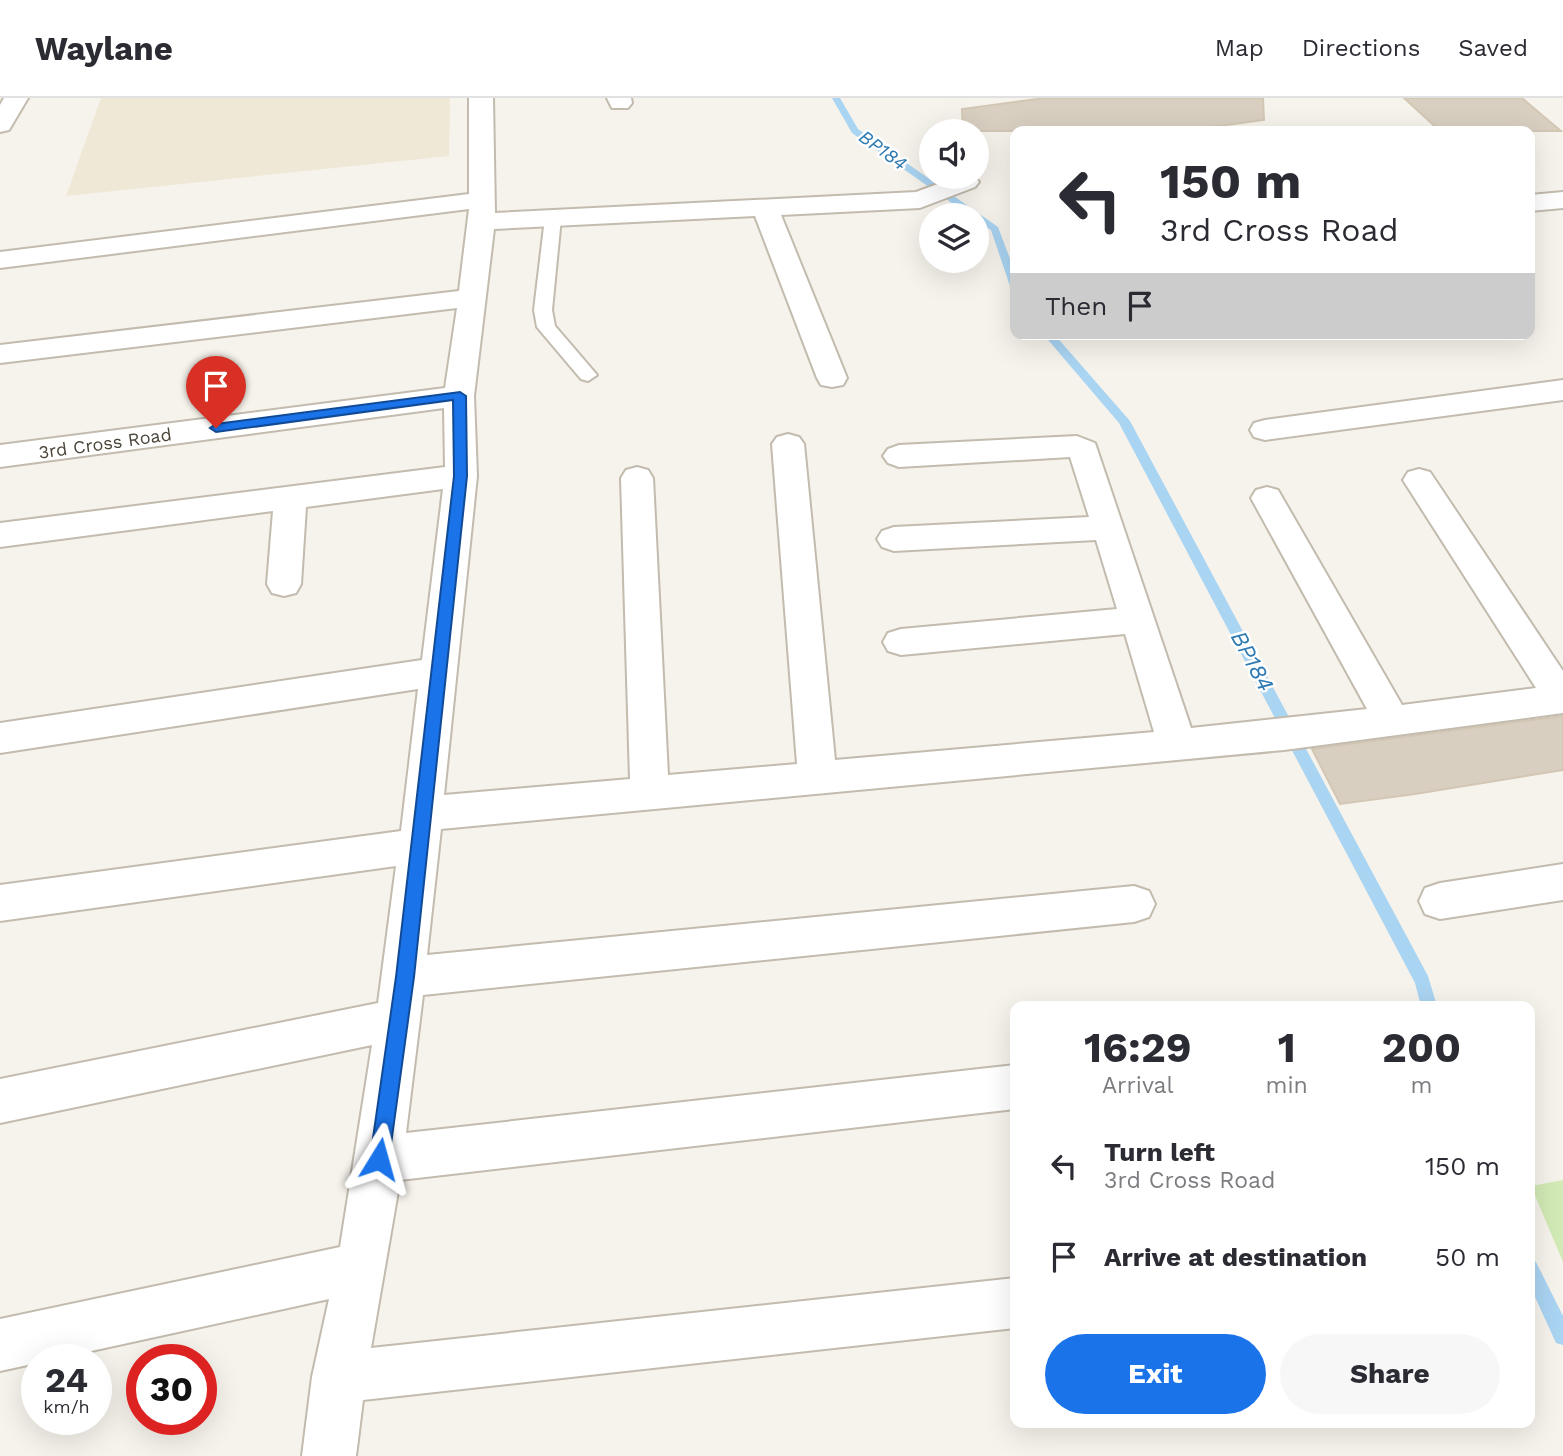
<!DOCTYPE html>
<style>
:root{--surface:#fff;--page:#f7f7f7;--text:#2b2b33;--muted:#7c7c81;--line:#e1e1e2;--accent:#1a73e8}
body{margin:0;font-family:"Work Sans",sans-serif;background:var(--page);color:var(--text);height:100vh;display:flex;flex-direction:column;font-size:26px;white-space:nowrap}
*{box-sizing:border-box;margin:0}
p{font-size:23px;color:var(--muted)}
.icon{flex:none;width:38px;height:38px;fill:none;stroke:currentColor;stroke-width:2;stroke-linecap:round;stroke-linejoin:round}
.map{position:relative;flex:1;overflow:hidden}
.panel{position:absolute;left:1010px;top:903px;width:525px;height:427px;display:flex;flex-direction:column;background:var(--surface);border-radius:14px;box-shadow:0 7px 28px #0002}
.panel>*{flex:none}
.guide{position:absolute;left:1010px;top:28px;width:525px;height:214px;border-radius:14px;box-shadow:0 7px 28px #0002;background:#fff;color:var(--text);overflow:hidden}
.fabs{position:absolute;left:919px;top:21px;display:grid;gap:14px}
.fabs a{display:grid;place-items:center;width:70px;height:70px;border-radius:50%;background:var(--surface);box-shadow:0 7px 28px #0002;font-size:35px}
.speed{position:absolute;left:21px;top:1246px;display:flex;gap:14px;font-size:35px;font-weight:700;text-align:center}
.speed>*{display:grid;place-content:center;width:91px;height:91px;border-radius:50%;background:var(--surface);box-shadow:0 7px 28px #0002;line-height:1}
.speed small{font-size:18px;font-weight:400}
.speed .limit{border:10px solid #d22;background:#fff;color:#111}
.pin{position:absolute;display:grid;place-items:center;width:60px;height:60px;color:#fff;margin:-72px -30px;border-radius:50% 50% 50% 0;rotate:-45deg;box-shadow:0 0 7px #0007}
.pin .icon{rotate:45deg}
.me{position:absolute;width:77px;margin:-38px;rotate:8deg;stroke-linejoin:round;filter:drop-shadow(0 0 5px #0008)}
.turn{display:flex;align-items:center;gap:24px;height:147px;padding:0 35px;font-size:32px}
.turn .icon{width:91px;height:91px;stroke-width:2.5}
.turn b{display:block;font-size:49px;line-height:60px}
.then{display:flex;align-items:center;height:66px;padding:0 35px;background:#0003;gap:14px;font-size:26px}
.eta{display:flex;justify-content:space-evenly;align-items:center;height:119px;text-align:center}
.eta b{font-size:42px;font-weight:700;line-height:49px}
.primary-button{display:flex;gap:14px;margin-top:auto;padding:14px 35px}
.primary-button a{flex:1;height:80px;border-radius:42px;background:var(--accent);color:#fff;font-size:28px;font-weight:700;line-height:80px;text-align:center}
.primary-button a+a{background:var(--page);color:var(--text)}
ul{padding:0;list-style:none}
li{display:flex;align-items:center;gap:21px;height:91px;padding:0 35px}
li div{flex:1}
li b{display:block;font-size:26px}
li em{font-style:normal}
header{display:flex;align-items:center;gap:42px;box-sizing:border-box;height:98px;padding:0 35px;background:var(--surface);border-bottom:2px solid var(--line)}
header strong{font-size:33px}
nav{display:flex;gap:38px;margin-inline-start:auto;font-size:24px}
.map>svg:first-child{display:block}
</style>
<header>
<strong>Waylane</strong>
<nav><a>Map</a><a>Directions</a><a>Saved</a></nav>
</header>
<div class="map">
<svg width="1563" height="1358" viewBox="0 0 1563 1358">
<rect width="100%" height="100%" fill="#f6f3ec"/>
<path fill="#efe8d6" d="M101,0H450L449,58L66,98Z"/>
<path fill="#d2eab5" d="M1563,1082V1164L1531,1088Z"/>
<g fill="none" stroke-linecap="round" stroke-linejoin="round">
<path fill="#a9d4f2" fill-rule="evenodd" d="M832,0H840L858,31L998,129L1015,174V191L1010,188L991,132L976,123V117H969L852,35Z
M1043,236H1054L1130,323L1428,878L1437,908H1421L1415,885L1119,325Z
M1530,1161L1536,1164L1563,1218V1247L1556,1245L1530,1188Z"/>
</g>
<path fill="#d8cfc1" stroke="#d3c7b4" stroke-width="2" d="M1045,0H1263L1264,22L1182,33H963L962,11Z
M1404,0H1522L1561,33H1440Z
M1563,618V672L1415,696L1340,706L1312,651Z"/>
<g fill="none" stroke-linecap="round" stroke-linejoin="round">
<defs>
<path id="service" d="M553,115L561,120L552,212L555,228L597,277L588,283L581,281L537,229L534,212L545,120Z"/>
<path id="minor" d="M4,0H28L9,32L0,34V7Z
M469,0H493L495,115L916,94L957,79H975L979,84L975,89L920,110L781,117L847,280L843,287L832,289L821,287L817,280L755,118L494,131L474,298L477,378L444,697L630,681L621,380L626,372L637,369L648,372L653,380L668,677L797,666L772,346L777,339L788,336L799,339L804,346L835,662L1154,634L1125,536L901,557L888,553L883,544L888,535L901,531L1117,511L1096,442L894,453L882,449L877,441L882,433L894,429L1089,419L1070,359L899,369L888,365L883,358L888,351L899,347L1077,338L1095,345L1191,630L1367,611L1251,400L1256,392L1267,389L1278,392L1402,607L1536,590L1403,382L1408,374L1419,371L1430,374L1563,573V615L1284,652L441,731L427,857L1134,788L1149,793L1155,806L1149,819L1134,824L423,897L406,1035L1015,967V1011L400,1082L371,1250L1015,1180V1230L363,1302L356,1358H302L312,1279L329,1201L50,1262H37V1265L0,1273V1221L340,1149L372,947L0,1025V981L378,905L396,768L0,823V787L401,733L418,591L0,655V625L422,562L443,391L306,409L301,486L296,495L284,498L272,495L267,486L273,413L0,449V425L445,369L444,310L0,369V347L445,290L457,210L0,265V247L459,193L469,111L0,170V154L469,96Z
M607,0H631L632,5L628,10H612Z
M1563,94V110L1530,113V97Z
M1563,282V302L1265,342L1254,339L1250,332L1254,325L1265,322Z
M1563,766V802L1440,821L1425,816L1419,803L1425,790L1440,785Z"/>
</defs>
<use href="#service" stroke="#c2bbae" stroke-width="4"/>
<use href="#minor" stroke="#c2bbae" stroke-width="4"/>
<use href="#service" fill="#fff" fill-rule="evenodd"/>
<use href="#minor" fill="#fff" fill-rule="evenodd"/>
</g>
<path fill="#1a73e8" stroke="#114b97" stroke-width="2" d="M460,294L466,298L467,378L414,879L389,1061L386,1068L379,1071L373,1068L370,1061L396,879L454,378L453,302L216,334L210,330L216,326Z"/>
<g text-anchor="middle" dominant-baseline="central" stroke-width="5" stroke-linejoin="round" paint-order="stroke">
<g font-size="18" fill="#4b4439" stroke="#fff">
<text transform="translate(105 345) rotate(-8)">3rd Cross Road</text>
</g>
<g font-size="19" font-style="italic" fill="#2e7ab2" stroke="#fff">
<text transform="translate(883 52) rotate(36)">BP184</text>
</g>
<g font-size="23" font-style="italic" fill="#2e7ab2" stroke="#fff">
<text transform="translate(1252 563) rotate(62)">BP184</text>
</g>
</g>
</svg>
<div class="fabs">
<a><svg class="icon" aria-label="sound" viewBox="0 0 24 24"><path d="M4 9h4l5-4v14l-5-4H4zM17 9q2 3 0 6"/></svg></a>
<a><svg class="icon" aria-label="layers" viewBox="0 0 24 24"><path d="M12 4l9 5-9 5-9-5zM3 14l9 5 9-5"/></svg></a>
</div>
<div class="speed"><div>24<small>km/h</small></div><div class="limit">30</div></div>
<div class="pin" style="left:216px;top:330px;background:#d93025"><svg class="icon" aria-label="arrive" viewBox="0 0 24 24"><path d="M6 21V4h12l-3 4 3 4H6"/></svg></div>
<svg class="me" style="left:379px;top:1061px" viewBox="-20 -20 40 40"><path d="M0-17L14 15 0 8-14 15z" fill="#1a73e8" stroke="#fff" stroke-width="4"/></svg>
<div class="guide">
<div class="turn"><svg class="icon" aria-label="left" viewBox="0 0 24 24"><path d="M17 20v-9H6M10 6l-5 5 5 5"/></svg><div><b>150 m</b>3rd Cross Road</div></div>
<div class="then">Then<svg class="icon" aria-label="arrive" viewBox="0 0 24 24"><path d="M6 21V4h12l-3 4 3 4H6"/></svg></div>
</div>
<section class="panel">
<div class="eta">
<div><b>16:29</b><p>Arrival</p></div>
<div><b>1</b><p>min</p></div>
<div><b>200</b><p>m</p></div>
</div>
<ul>
<li><svg class="icon" aria-label="left" viewBox="0 0 24 24"><path d="M17 20v-9H6M10 6l-5 5 5 5"/></svg><div><b>Turn left</b><p>3rd Cross Road</p></div><em>150 m</em></li>
<li><svg class="icon" aria-label="arrive" viewBox="0 0 24 24"><path d="M6 21V4h12l-3 4 3 4H6"/></svg><div><b>Arrive at destination</b></div><em>50 m</em></li>
</ul>
<div class="primary-button"><a>Exit</a><a>Share</a></div>
</section>
</div>
